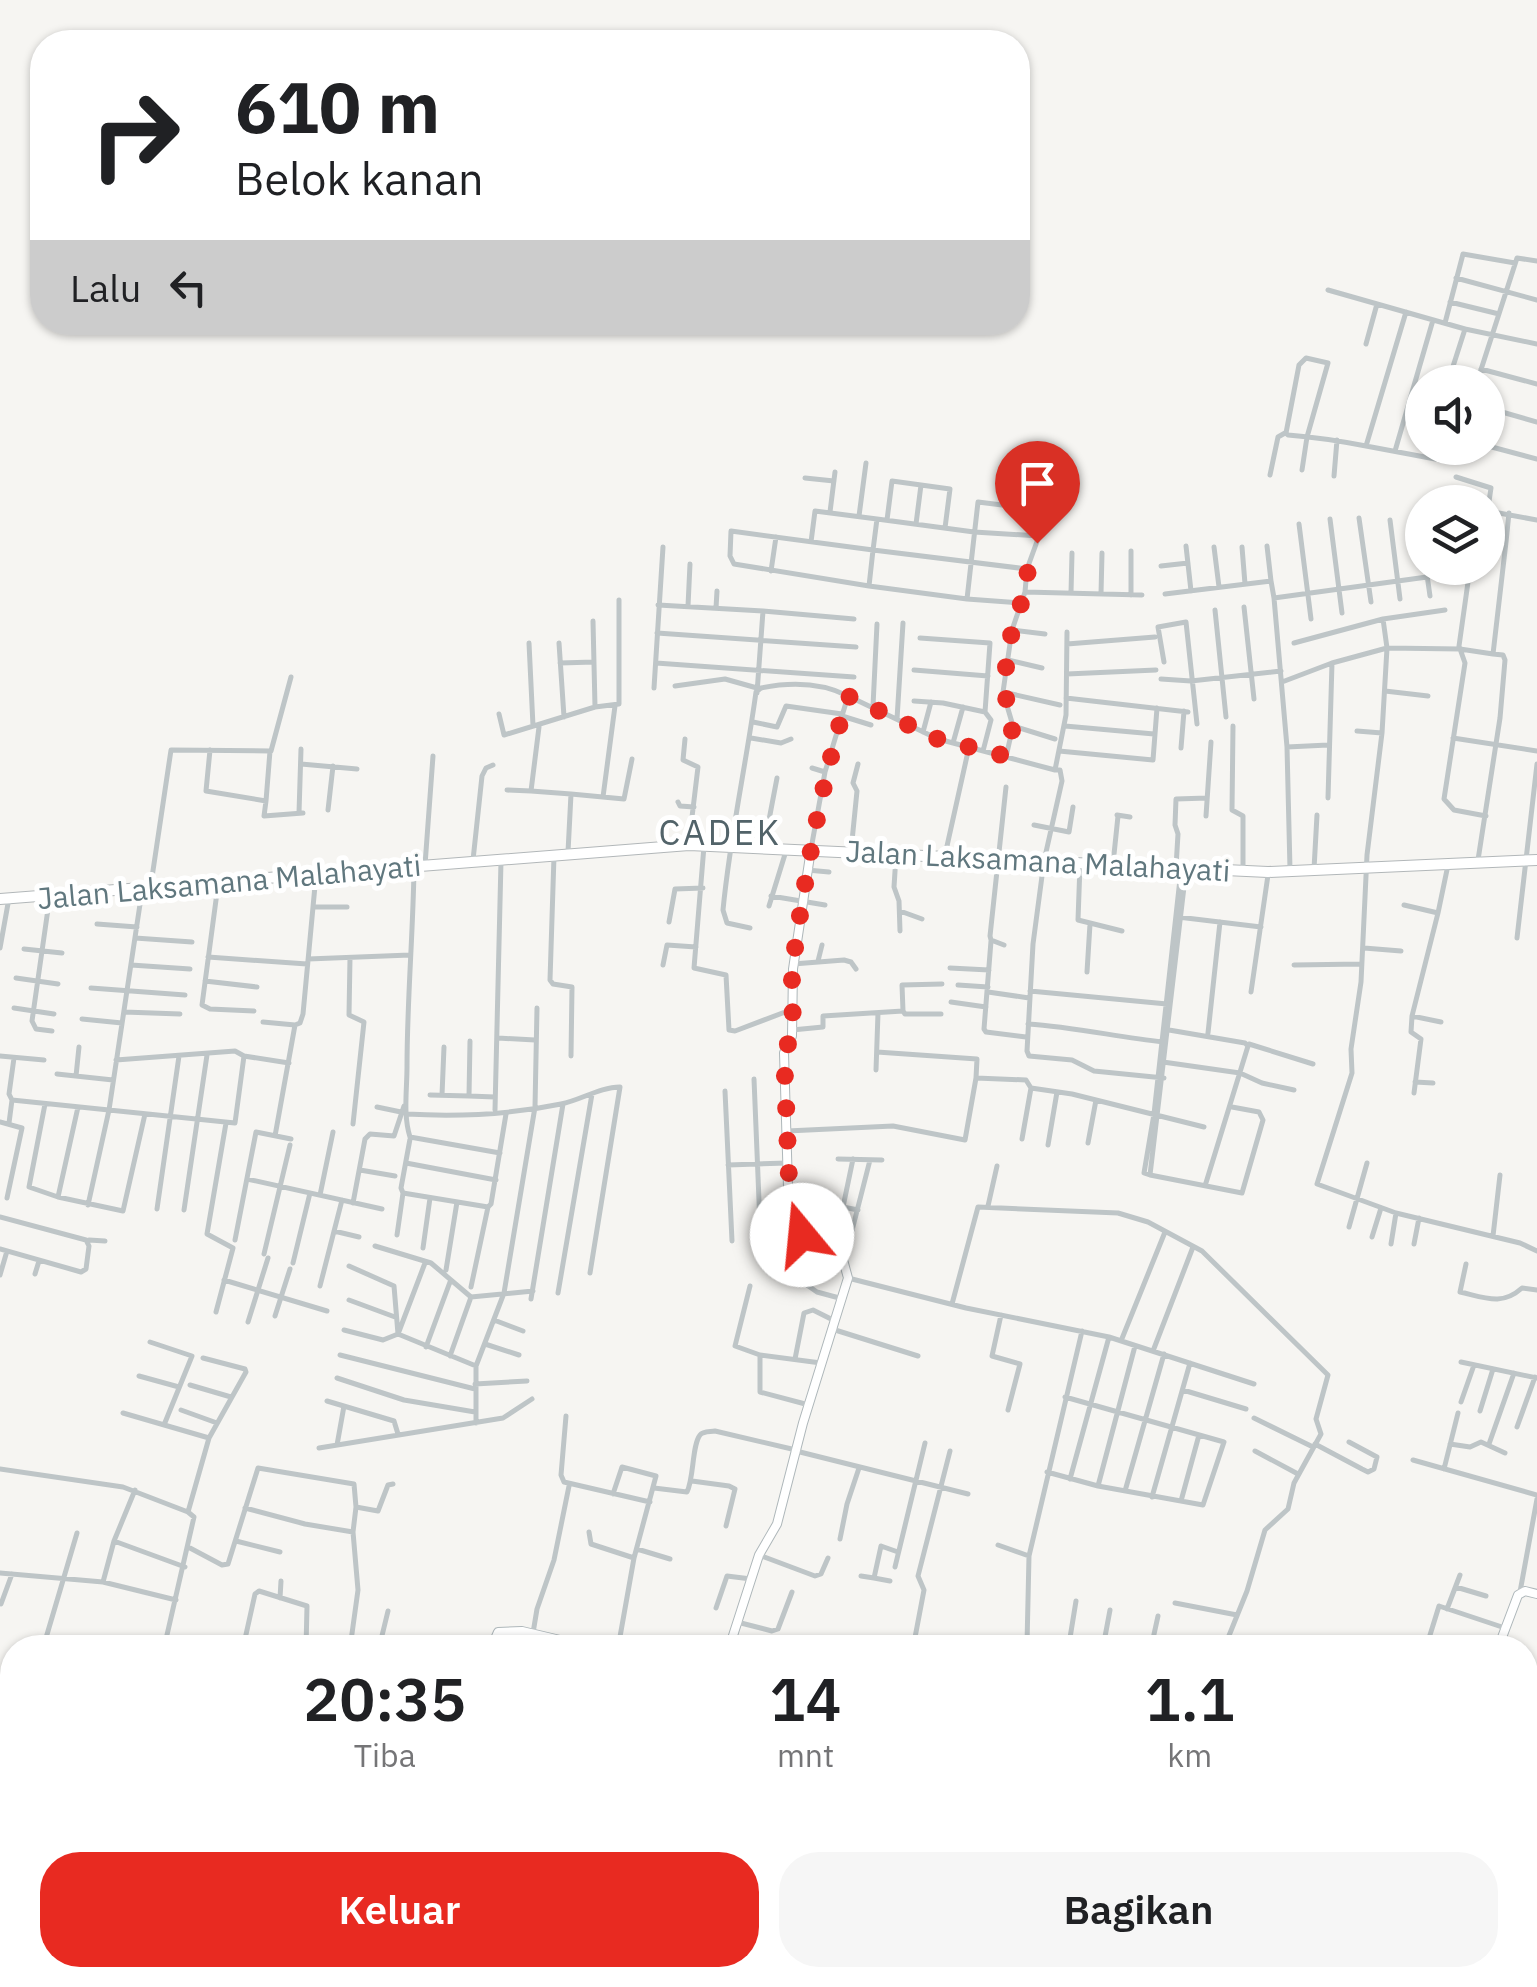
<!DOCTYPE html>
<html lang="id">
<style>
:root{--surface:#fff;--page:#f6f6f6;--text:#202124;--muted:#757577;--accent:#e82a21}
body{margin:0;font-family:"IBM Plex Sans",sans-serif;background:var(--page);color:var(--text);height:100vh;display:flex;flex-direction:column;font-size:38px;white-space:nowrap}
*{box-sizing:border-box;margin:0}
p{font-size:32px;color:var(--muted)}
.icon{flex:none;width:55px;height:55px;fill:none;stroke:currentColor;stroke-width:2;stroke-linecap:round;stroke-linejoin:round}
.map{position:relative;flex:1;overflow:hidden}
.sheet{position:absolute;left:0px;top:1635px;width:1538px;height:352px;display:flex;flex-direction:column;background:var(--surface);border-radius:40px 40px 0 0;box-shadow:0 2px 8px #0004}
.sheet>*{flex:none}
.banner{position:absolute;left:30px;top:30px;width:1000px;height:305px;border-radius:40px;box-shadow:0 2px 8px #0004;background:#fff;color:var(--text);overflow:hidden}
.tools{position:absolute;left:1405px;top:365px;display:grid;gap:20px}
.tools a{display:grid;place-items:center;width:100px;height:100px;border-radius:50%;background:var(--surface);box-shadow:0 2px 8px #0004;font-size:50px}
.pin{position:absolute;display:grid;place-items:center;width:85px;height:85px;color:#fff;margin:-102px -42px;border-radius:50% 50% 50% 0;rotate:-45deg;box-shadow:0 0 10px #0007}
.pin .icon{rotate:45deg}
.me{position:absolute;width:110px;margin:-55px;rotate:343deg;stroke-linejoin:round;filter:drop-shadow(0 0 8px #0008)}
.turn{display:flex;align-items:center;gap:35px;height:210px;padding:0 40px;font-size:45px}
.turn .icon{width:130px;height:130px;stroke-width:2.5}
.turn b{display:block;font-size:70px;line-height:85px}
.then{display:flex;align-items:center;height:95px;padding:0 40px;background:#0003;gap:20px;font-size:38px}
.eta{display:flex;justify-content:space-evenly;align-items:center;height:170px;text-align:center}
.eta b{font-size:60px;font-weight:600;line-height:70px}
.cta{display:flex;gap:20px;margin-top:auto;padding:20px 40px}
.cta a{flex:1;height:115px;border-radius:40px;background:var(--accent);color:#fff;font-size:40px;font-weight:600;line-height:115px;text-align:center}
.cta a+a{background:var(--page);color:var(--text)}
.map>svg:first-child{display:block}
</style>
<div class="map">
<svg width="1537" height="1987" viewBox="0 0 1537 1987">
<rect width="100%" height="100%" fill="#f6f5f2"/>
<path fill="#e7e7e6" d="M0,1830L12,1832V1975H374L381,1987H0Z"/>
<path fill="#d7dbd1" d="M12,1927V1975H137L134,1987H0V1963Z"/>
<g fill="none" stroke-linecap="round" stroke-linejoin="round">
<defs>
<path id="secondary" d="M491,1648L498,1632L522,1631L594,1648
M729,1648L759,1555L777,1524L803,1423L848,1278L842,1256L800,1232L794,1222L788,1187L784,1053L792,1036L793,969L811,849
M1498,1648L1518,1595L1525,1591L1537,1594
M0,1691L12,1688"/>
<path id="highway" d="M0,899L689,845L1268,872L1537,860"/>
</defs>
<use href="#secondary" stroke="#aeb7ba" stroke-width="10"/>
<use href="#highway" stroke="#b2b7b9" stroke-width="12"/>
<path stroke="#bec5c7" stroke-width="5" d="M1456,278L1537,300
M1328,290L1465,329L1537,344
M1450,302L1499,314
M1406,312L1366,446L1446,461L1453,458L1457,448
M1445,323L1463,254L1515,263
M1366,344L1377,304
M1481,369L1537,384
M1448,382L1465,329
M1477,382L1517,258L1537,261
M1488,408L1537,422
M1488,446L1537,459
M1395,451L1433,320
M1302,470L1307,437L1328,363L1306,358L1299,365L1286,433L1288,435C1314,437 1340,441 1366,446
M1270,475L1278,437L1285,433
M1334,476L1337,440
M1456,477L1491,488L1488,508
M805,478L834,481
M1488,511L1537,520
M830,512L835,472
M859,516L866,463
M1359,518L1371,602
M1418,518L1422,546
M1330,519L1342,613
M887,520L892,481L950,489L945,528
M1390,520L1400,599
M916,524L921,485
M1299,524L1311,619
M1488,539L1506,542L1493,654L1460,649L1387,648L1382,733L1367,855L1361,982L1351,1049L1352,1073L1317,1184L1396,1213L1520,1243L1537,1251
M811,542L815,511L877,519
M1506,542L1509,513
M1186,546L1191,591
M1267,546L1271,581
M1214,547L1219,587
M1242,547L1245,584
M1161,566L1188,563
M1426,568L1430,596
M1470,568L1459,646L1465,663L1444,799L1454,810L1486,816
M1027,569L873,550L877,519L974,532L1039,536
M1447,569L1469,572
M771,571L776,537
M869,586L734,564L730,556L731,531L873,550L869,586L967,599
M1025,592L1142,595
M1071,593L1072,553
M1101,594L1102,553
M1165,594L1271,581L1274,598L1427,577
M1131,595V551
M1274,598L1287,747L1290,869
M1022,603L967,599L978,502L1042,510
M658,605L763,611L757,693
M688,606L690,564
M1244,607L1254,699
M716,608L717,591
M1215,610L1226,717
M763,611L854,619
M593,621L595,707
M1012,630L1045,634
M657,633L856,647
M920,638L990,643L985,712L991,720L983,751
M529,643L533,726
M559,643L564,717
M1294,643L1383,619
M1067,644L1155,637
M1008,660L1042,668
M1164,662L1158,627L1186,622L1197,724
M560,663L594,662
M656,663L854,677
M914,670L988,676
M1067,674L1156,670
M1161,679L1191,681L1281,671
M1282,682L1332,663L1387,648L1383,619L1445,610
M675,686L725,679L757,688
M654,688L663,547
M1385,691L1428,696
M1003,692L1060,705
M848,696L938,739L1006,757L1013,726L1003,692L1012,630L1025,592L1027,569L1039,536L1046,495
M1066,698L1188,712
M914,701L943,703L985,712
M873,706L877,624
M499,714L504,735L595,707L619,704V600
M842,716L871,725
M897,719L903,623
M753,722L777,727L786,706L842,714
M1013,726L1055,739
M1065,726L1154,734
M1233,726L1232,810L1243,816V871
M1357,731L1382,733
M923,732L931,702
M751,738L781,743L791,739
M1453,738L1537,751
M685,739L683,760L698,767L689,842
M953,743L963,707
M1287,747L1328,745
M1181,748L1184,711
M210,750L206,791L266,801L270,751
M1059,751L1153,760L1157,708
M1006,757L1055,770L1066,715L1067,632
M301,764L357,769
M1055,770H1060L1062,781L1044,861L1033,944L1027,1051L1029,1056L1072,1060L1094,1071L1164,1078
M507,790L531,791L539,727
M531,791L571,794L568,852
M571,794L624,799L632,759
M603,797L615,706
M1328,798L1332,663
M266,801L264,816L303,813
M678,802L680,806L694,807
M328,810L333,766
M299,813L301,749
M1117,815L1130,817
M1206,816L1211,742
M1034,825L1069,832L1073,807
M704,846L694,968L726,975L729,1030L735,1031L793,1009
M764,846L777,778
M811,849L825,772L812,768
M851,851L857,791L853,783L858,764
M945,855L969,747
M554,856L550,980L553,984L572,987L571,1056
M896,856L894,887L899,901L900,931
M473,860L482,776L486,768L493,765
M1478,860L1500,718L1505,660L1503,655L1493,654
M1113,864L1118,816
M425,865L433,756
M1080,865L1078,920L1122,931
M1176,867L1178,834L1175,825L1176,799L1207,798
M414,869C413,935 407,1001 407,1067C407,1090 403,1115 410,1137L500,1153
M1314,869L1317,815
M807,870L829,872
M151,884L171,750L271,751L291,677
M218,885L202,1005L210,1009L254,1011
M50,895L32,1021L36,1029L52,1031
M771,896L825,905
M1404,905L1438,913L1448,865
M769,906L786,851
M314,907H347
M900,911L922,919
M1178,917L1261,927
M669,922L675,889L703,888
M97,924L137,927
M750,928L727,923L723,910C730,836 746,765 756,692L761,688C791,682 820,682 848,696L825,772
M135,938L192,942
M1517,938L1537,764
M991,941L984,1029L986,1032L1026,1037
M1004,945L991,940L990,936L1006,787
M0,948L9,898
M1364,948L1401,951
M24,949L62,953
M208,957L307,964
M350,958L349,1015L364,1022L353,1124
M308,959L410,955
M818,961L822,945
M793,964L844,960L851,962L856,969
M131,965L190,969
M663,965L667,945L696,947
M1294,965L1361,964
M950,968L989,970
M1087,972L1090,924
M16,978L58,984
M205,981L257,987
M958,985L988,987
M91,988L185,995
M1030,991L1167,1004
M988,992L1029,998
M1251,992L1268,875
M951,1002L986,1007
M14,1008L54,1014
M903,1011L905,1014H941
M124,1012L180,1014
M1412,1016L1441,1022
M82,1019L122,1023
M263,1022L295,1025
M1028,1024C1074,1027 1117,1037 1163,1042
M792,1030L823,1027V1016L903,1011L902,985L942,984
M1169,1030L1245,1043L1248,1046L1205,1186
M1208,1033L1220,922
M498,1038L535,1040
M470,1041L469,1096L495,1097
M1249,1044L1313,1064
M877,1052L977,1059L976,1078
M0,1056L44,1060
M14,1058L9,1094L12,1100L235,1123L244,1056
M116,1060L235,1051L244,1056L289,1063
M1163,1062L1240,1073L1262,1083L1294,1090
M876,1070L878,1013
M57,1074L113,1080
M76,1076L79,1047
M754,1079L760,1225
M1415,1082L1433,1083
M725,1091L732,1241
M1414,1093L1421,1039L1411,1032L1412,1016L1438,913
M430,1095L469,1096
M442,1095L444,1047
M45,1104L29,1187L58,1197L123,1211L145,1114
M377,1107L401,1112
M495,1110L501,861
M406,1114C459,1117 508,1115 561,1104C581,1100 600,1087 620,1087L590,1273
M0,1122L22,1128L7,1198
M9,1123L12,1100
M787,1131L893,1126L965,1140L976,1078L1026,1080L1031,1088L1072,1094L1204,1127
M275,1136L295,1025L300,1023L303,1014L316,875
M410,1139L401,1188L403,1193L488,1207
M1022,1139L1031,1088
M1088,1143L1096,1100
M1048,1145L1057,1092
M838,1159L882,1160
M853,1159L843,1207L858,1210
M406,1163L496,1180
M728,1165L787,1163
M360,1170L395,1176
M1150,1175L1144,1173L1154,1114L1181,870
M1150,1175L1186,870
M1150,1175L1242,1193L1263,1120L1259,1112L1232,1107
M247,1179L382,1209
M320,1195L333,1132
M58,1197L78,1107
M353,1203L365,1139L370,1134L394,1136L404,1106
M88,1205L109,1110L142,891
M988,1206L997,1166
M157,1209L179,1056
M184,1210L207,1055
M0,1217L86,1240L89,1246L86,1269L81,1272L0,1249
M1349,1227L1367,1163
M334,1231L359,1237
M397,1235L403,1193
M1493,1236L1500,1175
M1372,1237L1381,1208
M89,1240L105,1241
M235,1240L256,1132L291,1139
M1391,1244L1396,1213
M1414,1244L1419,1218
M375,1246L431,1263L471,1297L533,1291
M423,1248L430,1198
M264,1254L290,1145
M845,1258L870,1160
M293,1263L310,1193
M1466,1264L1460,1292C1486,1298 1502,1306 1522,1288L1537,1290
M349,1266L394,1286L398,1334
M446,1270L457,1202
M35,1274L39,1261
M0,1275L7,1251
M794,1276L817,1292L843,1299
M848,1278L966,1308L1109,1337L1254,1384
M224,1280L327,1311
M320,1286L342,1200
M750,1286L735,1346L760,1355V1392L809,1405
M471,1287L488,1207L491,1204L506,1114
M558,1293L592,1094
M531,1299L563,1104
M349,1300L395,1317
M952,1304L978,1207L1118,1213L1148,1222L1202,1251L1328,1375L1316,1419L1321,1434L1294,1483L1288,1509L1265,1530L1247,1591L1224,1648
M216,1312L233,1248L207,1234L226,1123
M1001,1315L992,1356L1020,1364L1008,1410
M275,1316L290,1269
M494,1320L523,1331
M248,1322L268,1258
M832,1329L918,1356
M344,1330L383,1340L398,1334
M398,1334L476,1366V1423
M398,1334L425,1263
M1121,1341L1165,1232
M150,1342L192,1356L164,1425
M485,1344L519,1355
M426,1347L450,1282
M1153,1351L1193,1247
M340,1355L475,1389
M760,1355L821,1363
M450,1356L471,1297
M795,1359L804,1313L813,1310L835,1321
M1461,1362L1537,1378
M476,1366L504,1293L535,1107L537,1008
M139,1376L179,1387
M337,1378L404,1400L475,1412
M475,1384L527,1381
M190,1385L231,1397
M1183,1390L1246,1409
M327,1401L394,1421L398,1434
M1461,1402L1474,1365
M181,1410L217,1423
M1480,1411L1493,1369
M123,1413L209,1438
M566,1416L561,1475L564,1482L650,1502
M1254,1418L1313,1447
M1517,1427L1535,1377
M1315,1444L1362,1469L1368,1472L1374,1469L1377,1457L1349,1442
M1450,1444L1470,1447L1481,1442L1505,1453
M1489,1444L1514,1373
M337,1445L344,1406
M319,1448L503,1418L532,1399
M796,1451L968,1494
M1255,1451L1298,1474
M1413,1460L1537,1495
M0,1469L123,1487L188,1512
M1444,1469L1458,1413
M1047,1472L1098,1486L1203,1505L1224,1442L1065,1397
M1070,1479L1109,1337
M692,1481L729,1486L735,1489L726,1526
M1098,1486L1135,1346
M654,1488L687,1492C694,1478 692,1445 700,1435C703,1431 710,1432 715,1431L796,1450
M135,1490L114,1541L185,1567
M1125,1491L1164,1354
M613,1494L622,1467L656,1476L634,1558L618,1648
M1152,1497L1190,1363
M1181,1501L1199,1435
M245,1508L305,1524L353,1532L358,1590L350,1648
M353,1532L356,1507
M589,1532L591,1544L634,1558
M840,1539L847,1504L859,1468
M236,1541L280,1552
M998,1545L1029,1556
M190,1548L222,1565L228,1564L258,1468L354,1484L356,1507L378,1511L388,1485L393,1484
M637,1549L670,1559
M759,1555L815,1576L821,1574L828,1558
M895,1567L925,1443
M0,1573L103,1582L176,1600
M861,1576L874,1578
M890,1581L874,1578L881,1546L898,1552
M103,1582L114,1541
M1456,1587L1486,1596
M1520,1592L1537,1499
M280,1598L281,1581
M1175,1603L1237,1615
M1,1604L12,1574
M716,1608L727,1576L751,1579
M1447,1609L1460,1575
M737,1622L772,1631L778,1629L792,1592
M533,1633L537,1609L554,1560L569,1486
M1104,1642L1110,1610
M1027,1644L1029,1556L1082,1331
M1069,1644L1076,1601
M43,1648L77,1533
M164,1648L194,1517L188,1512L209,1438L246,1372L245,1369L203,1358
M243,1648L255,1594L259,1591L307,1606L306,1648
M379,1648L388,1611
M809,1648L814,1639L853,1647
M913,1648L924,1590L918,1576L950,1451
M1025,1648L1027,1644H1069L1087,1639L1130,1648
M1151,1648L1158,1616
M1426,1648L1439,1606L1505,1628
M1525,1743L1537,1703
M1525,1743L1537,1746
M1525,1899L1537,1901
M1525,1929L1537,1932
M383,1975L391,1987
M617,1975L680,1987
M1246,1975L1275,1987
M1347,1975L1352,1987
M1418,1975L1432,1983
M1454,1975L1470,1978L1481,1975
M1478,1977L1481,1987
M401,1987L405,1975
M458,1987L459,1983
M478,1987L482,1983H516L521,1975
M763,1987L764,1975
M861,1987L863,1975
M1020,1987L1021,1975
M1152,1987L1167,1975
M1295,1987L1301,1975
M1377,1987L1385,1977
M1429,1987L1438,1975"/>
<use href="#secondary" stroke="#fff" stroke-width="8"/>
<use href="#highway" stroke="#fff" stroke-width="10"/>
</g>
<g fill="none" stroke-linecap="round" stroke-linejoin="round">
<path stroke="#e82a21" stroke-width="18" stroke-dasharray="0 32.4" d="M802,1235L794,1222L790,1204L784,1053C799,1025 789,993 793,962C806,872 821,783 848,696L938,739L1006,756L1013,726L1003,686L1012,630L1025,592L1030,554L1037,543"/>
</g>
<g text-anchor="middle" dominant-baseline="central" stroke-width="10" stroke-linejoin="round" paint-order="stroke">
<g font-size="30" fill="#60777e" stroke="#fff">
<text transform="translate(1038 860) rotate(3)">Jalan Laksamana Malahayati</text>
<text transform="translate(229 881) rotate(-5)">Jalan Laksamana Malahayati</text>
</g>
<g font-size="35" letter-spacing="2.5" fill="#526369" stroke="#fff">
<text x="720" y="832">CADEK</text>
</g>
</g>
</svg>
<div class="tools">
<a><svg class="icon" aria-label="sound" viewBox="0 0 24 24"><path d="M4 9h4l5-4v14l-5-4H4zM17 9q2 3 0 6"/></svg></a>
<a><svg class="icon" aria-label="layers" viewBox="0 0 24 24"><path d="M12 4l9 5-9 5-9-5zM3 14l9 5 9-5"/></svg></a>
</div>
<div class="pin" style="left:1037px;top:543px;background:#d93025"><svg class="icon" aria-label="arrive" viewBox="0 0 24 24"><path d="M6 21V4h12l-3 4 3 4H6"/></svg></div>
<svg class="me" style="left:802px;top:1235px" viewBox="-20 -20 40 40"><circle r="19" fill="#fff"/><path d="M0-13L10 11 0 6-10 11z" fill="#e82a21"/></svg>
<div class="banner">
<div class="turn"><svg class="icon" aria-label="right" viewBox="0 0 24 24"><path d="M7 20v-9h11M14 6l5 5-5 5"/></svg><div><b>610 m</b>Belok kanan</div></div>
<div class="then">Lalu<svg class="icon" aria-label="left" viewBox="0 0 24 24"><path d="M17 20v-9H6M10 6l-5 5 5 5"/></svg></div>
</div>
<section class="sheet">
<div class="eta">
<div><b>20:35</b><p>Tiba</p></div>
<div><b>14</b><p>mnt</p></div>
<div><b>1.1</b><p>km</p></div>
</div>
<div class="cta"><a>Keluar</a><a>Bagikan</a></div>
</section>
</div>
